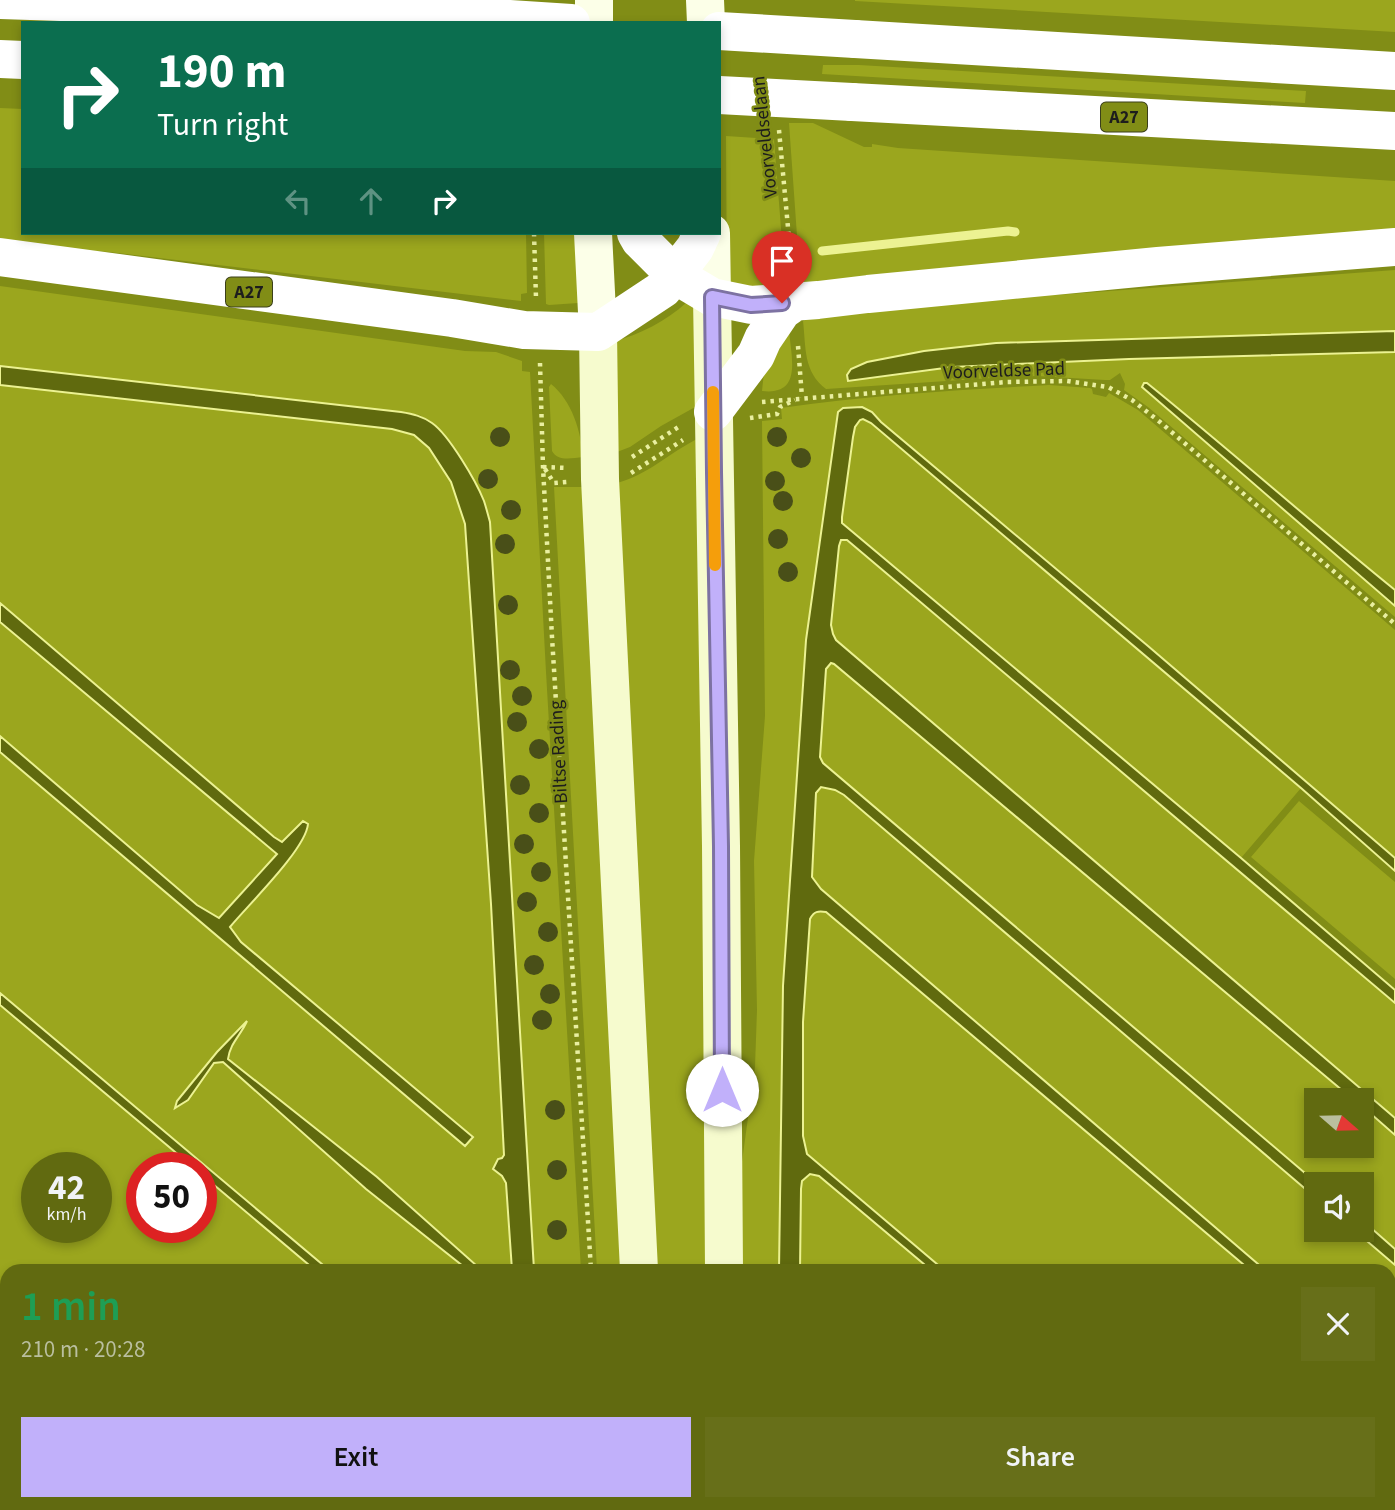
<!DOCTYPE html>
<meta charset="utf-8">
<style>
:root{--surface:#616a10;--page:#676f19;--text:#f1f3f6;--muted:#babf9f;--accent:#c1b0fa}
body{margin:0;font-family:"Source Sans 3",sans-serif;background:var(--page);color:var(--text);height:100vh;display:flex;flex-direction:column;font-size:26px;white-space:nowrap}
*{box-sizing:border-box;margin:0}
p{font-size:23px;color:var(--muted)}
.icon{flex:none;width:38px;height:38px;fill:none;stroke:currentColor;stroke-width:2;stroke-linecap:round;stroke-linejoin:round}
.map{position:relative;flex:1;overflow:hidden}
.details{position:absolute;left:0px;top:1264px;width:1396px;height:247px;display:flex;flex-direction:column;background:var(--surface);border-radius:21px 21px 0 0;box-shadow:0 4px 10px #0003}
.details>*{flex:none}
.hud{position:absolute;left:21px;top:21px;width:700px;height:214px;border-radius:0px;box-shadow:0 4px 10px #0003;background:#0b6e4f;color:#fff;overflow:hidden}
.needle{width:46px;rotate:110deg}
.fabs{position:absolute;left:1304px;top:1088px;display:grid;gap:14px}
.fabs a{display:grid;place-items:center;width:70px;height:70px;border-radius:0px;background:var(--surface);box-shadow:0 4px 10px #0003;font-size:35px}
.speed{position:absolute;left:21px;top:1152px;display:flex;gap:14px;font-size:35px;font-weight:700;text-align:center}
.speed>*{display:grid;place-content:center;width:91px;height:91px;border-radius:50%;background:var(--surface);box-shadow:0 4px 10px #0003;line-height:1}
.speed small{font-size:18px;font-weight:400}
.speed .limit{border:10px solid #d22;background:#fff;color:#111}
.pin{position:absolute;display:grid;place-items:center;width:60px;height:60px;color:#fff;margin:-72px -30px;border-radius:50% 50% 50% 0;rotate:-45deg;box-shadow:0 0 7px #0007}
.pin .icon{rotate:45deg}
.me{position:absolute;width:77px;margin:-38px;rotate:0deg;stroke-linejoin:round;filter:drop-shadow(0 0 5px #0008)}
.turn{display:flex;align-items:center;gap:24px;height:147px;padding:0 21px;font-size:32px}
.turn .icon{width:91px;height:91px;stroke-width:2.5}
.turn b{display:block;font-size:49px;line-height:60px}
.lanes{display:flex;align-items:center;height:66px;padding:0 21px;background:#0003;justify-content:center;gap:35px;direction:ltr}
.lanes .off{opacity:.35}
.round{display:grid;place-items:center;flex:none;width:74px;height:74px;border-radius:0px;background:var(--page)}
.summary{display:flex;align-items:center;justify-content:space-between;height:119px;padding:0 21px}
h1{font-size:42px;font-weight:600;line-height:52px;color:#1e9e55}
.cta{display:flex;gap:14px;margin-top:auto;padding:14px 21px}
.cta a{flex:1;height:80px;border-radius:0px;background:var(--accent);color:#111;font-size:28px;font-weight:600;line-height:80px;text-align:center}
.cta a+a{background:var(--page);color:var(--text)}
.map>svg:first-child{display:block}
</style>
<div class="map">
<svg width="1395" height="1510" viewBox="0 0 1395 1510">
<rect width="100%" height="100%" fill="#818d16"/>
<path fill="#9ba61e" fill-rule="evenodd" d="M855,0H1395V32L855,1Z
M823,65H859L1306,91L1305,103L822,74Z
M0,108L23,109V233H526L527,293L521,294V301L109,252L0,244Z
M789,123H813L864,147H872V144L898,148L1395,181V242L801,292Z
M726,136L774,139L786,292L727,288Z
M544,233H579L578,303L549,305L546,304Z
M1395,270V331L996,343L924,351L867,362L851,369L848,381L952,367L1129,359L1395,352V590L1148,383H1144L1142,387L1395,606V617L1148,407L1124,390L1125,384L1120,373L1110,380H1105L1037,376L1007,377L826,389C803,372 806,347 803,321L823,311L1026,289L1056,295Z
M0,286L465,351L496,352L522,361V371L530,372L546,672L581,1270H534L490,522L483,500L464,464L449,442L420,415L401,412L0,366Z
M687,302L696,309L697,406L661,426L630,447L617,452L612,342C641,334 665,322 687,302Z
M789,330C791,357 803,396 762,391L764,372Z
M551,384C572,401 581,431 583,457C572,458 558,462 552,451L549,387Z
M0,385L392,429L414,435L429,448L451,482L465,524L491,904L504,1156L503,1158L498,1159L493,1169L502,1176L506,1183L512,1270H476L477,1266L377,1177L228,1059L230,1048L243,1031L245,1023L217,1052L177,1101L175,1108L188,1100L214,1063L223,1062L366,1189L468,1270H329L0,993V752L465,1145L472,1137L241,942L230,927L291,856L303,821L282,842L274,837L0,603Z
M1049,385L1090,388L1092,389L1093,394L1106,397L1109,393L1138,410L1395,630V858L1148,646L881,422L872,412H838L806,640L783,986L779,1270H742L740,1176L755,1067L757,1010L754,861L765,716L762,421L782,419L781,408C870,395 959,390 1049,385Z
M863,419L871,423L1301,788L1241,858L842,522V517L853,437L855,427L860,420Z
M699,438L706,1270H657L617,483C648,475 670,452 699,438Z
M554,487H584V539L622,1270H597Z
M847,539L1395,1003V1118L836,640L833,634L831,625L839,546L841,540Z
M0,622L277,854L220,918L197,905L0,736Z
M830,663L834,664L1355,1101H1316V1146H1362V1106L1395,1135V1249L1362,1220V1185H1319L823,763L820,757L826,669Z
M820,787L835,790L844,795L1316,1198V1230H1354L1395,1265V1381L1390,1377V1270H1265L821,889L811,877L816,793Z
M1299,801L1395,882V979L1251,857Z
M817,911L826,912L1250,1270H944L807,1154L803,1136V1022L810,919L812,914Z
M0,1005L193,1167H142V1227H201V1174L315,1270H7V1291L0,1285ZM37,1167H96V1227H37Z
M810,1174L819,1176L931,1270H800L801,1190L802,1181Z
M0,1298L7,1304V1415L0,1409Z
M1390,1389L1395,1393V1465L1390,1472Z
M0,1418L7,1424V1503H97L105,1510H0Z
M109,1503H237L245,1510H117Z
M252,1503H507L503,1510H260Z
M533,1503H594V1510H529Z
M746,1503H1205L1213,1510H795L789,1507L780,1508L779,1510H746Z
M1220,1503H1363L1357,1510H1228Z"/>
<path fill="#606a0e" stroke="#ecf292" stroke-width="2" d="M1395,331V352L1129,359L952,367L848,381L847,375L851,369L867,362L924,351L996,343Z
M0,366L401,412C413,414 422,416 432,423C449,435 476,481 484,501C486,507 488,515 490,522L534,1270H512L506,1183L502,1176L493,1169L498,1159L502,1158L504,1155L491,904L465,524L451,482L429,448L414,435L392,429L0,385Z
M1144,383H1147C1231,451 1311,522 1395,590V606L1142,387Z
M862,407L872,412L881,422L1148,646L1395,858V871L1301,788L871,423L863,419L860,420L855,427L853,437L842,517V523L1241,858L1395,990V1003L847,540H841L839,546L831,625L833,634L836,640L1395,1118V1135L1362,1106V1101H1355L834,664L831,663L826,669L820,757L823,763L1319,1185H1316V1198L844,795L835,790L821,787L816,793L812,877L821,889L1265,1270H1250L826,912C818,911 814,911 810,919L803,1022V1136L807,1154L944,1270H931L819,1176L810,1174L802,1181L801,1189L800,1270H779L783,986L806,640L838,412L843,408Z
M0,603L274,837L282,842L303,821L308,824C306,849 248,905 230,927L241,942L473,1137L465,1146L0,752V736L197,905L219,918L277,854L0,622Z
M0,993L329,1270H315L201,1174V1167H193L0,1005Z
M247,1021C241,1035 230,1043 228,1059L377,1177L477,1266L476,1270H468L366,1189L223,1062L214,1063L188,1100L175,1108L177,1101L217,1052Z
M1362,1220L1395,1249V1265L1354,1230H1362Z"/>
<g fill="none" stroke-linecap="round" stroke-linejoin="round">
<path stroke="#ecf292" stroke-width="9" d="M822,251L1008,231L1015,232"/>
<path stroke="#e9efa0" stroke-width="4.5" stroke-dasharray="3.5 5" stroke-linecap="butt" d="M779,130L792,271
M534,233L536,298
M798,346L802,397
M540,363L543,467L552,637L591,1270
M762,402L1007,382L1067,381L1108,387L1132,400L1160,422L1395,624
M750,418L777,414L780,407L795,400
M632,457L680,426
M543,467L568,468
M545,469L554,483L567,482
M631,473L683,440
M601,1503V1510"/>
<path stroke="#f6fbce" stroke-width="38" d="M712,297L721,846L724,1270
M598,332L600,479L639,1270
M649,1503L650,1510
M727,1503V1510"/>
<path stroke="#fcffe8" stroke-width="38" d="M705,0L706,23
M594,23V0
M593,233L598,332
M711,233L712,297"/>
<path stroke="#fff" stroke-width="38" d="M0,0L449,15
M855,39L1395,71
M0,59L23,60
M852,102L1395,131
M636,233L640,240L675,275L712,297L751,305L818,300L868,294L1158,266L1395,247
M0,257L452,318L524,330L598,332L663,289L695,248L702,233
M713,412L756,355L763,339L782,311L795,302"/>
<path stroke="#fff" stroke-width="38" d="M449,15L571,23
M719,31L855,39
M719,95L852,102"/>
</g>
<g fill="#494f18">
<circle cx="500" cy="437" r="10"/>
<circle cx="777" cy="437" r="10"/>
<circle cx="801" cy="458" r="10"/>
<circle cx="488" cy="479" r="10"/>
<circle cx="775" cy="481" r="10"/>
<circle cx="783" cy="501" r="10"/>
<circle cx="511" cy="510" r="10"/>
<circle cx="778" cy="539" r="10"/>
<circle cx="505" cy="544" r="10"/>
<circle cx="788" cy="572" r="10"/>
<circle cx="508" cy="605" r="10"/>
<circle cx="510" cy="670" r="10"/>
<circle cx="522" cy="696" r="10"/>
<circle cx="517" cy="722" r="10"/>
<circle cx="539" cy="749" r="10"/>
<circle cx="520" cy="785" r="10"/>
<circle cx="539" cy="813" r="10"/>
<circle cx="524" cy="844" r="10"/>
<circle cx="541" cy="872" r="10"/>
<circle cx="527" cy="902" r="10"/>
<circle cx="548" cy="932" r="10"/>
<circle cx="534" cy="965" r="10"/>
<circle cx="550" cy="994" r="10"/>
<circle cx="542" cy="1020" r="10"/>
<circle cx="555" cy="1110" r="10"/>
<circle cx="557" cy="1170" r="10"/>
<circle cx="557" cy="1230" r="10"/>
</g>
<g fill="none" stroke-linecap="round" stroke-linejoin="round">
<defs>
<path id="route" d="M722,1090L721,846L714,472L712,297L751,305L782,303"/>
</defs>
<use href="#route" stroke="#7d72a2" stroke-width="18"/>
<use href="#route" stroke="#c1b0fa" stroke-width="12"/>
<path stroke="#f59e0b" stroke-width="12" d="M713,392L715,565"/>
</g>
<g text-anchor="middle" dominant-baseline="central" stroke-width="5" stroke-linejoin="round" paint-order="stroke">
<g fill="#818d16" stroke="#3b3f1b" stroke-width="2">
<rect x="1101" y="102.5" width="46" height="29" rx="5"/>
<rect x="226" y="277.5" width="46" height="29" rx="5"/>
</g>
<g font-size="18" font-weight="bold" fill="#1d1d1d">
<text x="1124" y="117">A27</text>
<text x="249" y="292">A27</text>
</g>
<g font-size="19" fill="#1d1d1d" stroke="#818d16">
<text transform="translate(765 137) rotate(-96)">Voorveldselaan</text>
<text transform="translate(1004 371) rotate(-2)">Voorveldse Pad</text>
<text transform="translate(559 752) rotate(-93)">Biltse Rading</text>
</g>
</g>
</svg>
<div class="fabs">
<a><svg class="needle" viewBox="-14 -14 28 28"><path d="M0-13l5 13h-10z" fill="#e53935"/><path d="M0 13l5-13h-10z" fill="#babf9f"/></svg></a>
<a><svg class="icon" aria-label="sound" viewBox="0 0 24 24"><path d="M4 9h4l5-4v14l-5-4H4zM17 9q2 3 0 6"/></svg></a>
</div>
<div class="speed"><div>42<small>km/h</small></div><div class="limit">50</div></div>
<div class="pin" style="left:782px;top:303px;background:#d93025"><svg class="icon" aria-label="arrive" viewBox="0 0 24 24"><path d="M6 21V4h12l-3 4 3 4H6"/></svg></div>
<svg class="me" style="left:722px;top:1090px" viewBox="-20 -20 40 40"><circle r="19" fill="#fff"/><path d="M0-13L10 11 0 6-10 11z" fill="#c1b0fa"/></svg>
<div class="hud">
<div class="turn"><svg class="icon" aria-label="right" viewBox="0 0 24 24"><path d="M7 20v-9h11M14 6l5 5-5 5"/></svg><div><b>190 m</b>Turn right</div></div>
<div class="lanes"><svg class="icon off" aria-label="left" viewBox="0 0 24 24"><path d="M17 20v-9H6M10 6l-5 5 5 5"/></svg><svg class="icon off" aria-label="ahead" viewBox="0 0 24 24"><path d="M12 20V5M6 11l6-6 6 6"/></svg><svg class="icon" aria-label="right" viewBox="0 0 24 24"><path d="M7 20v-9h11M14 6l5 5-5 5"/></svg></div>
</div>
<section class="details">
<div class="summary"><div><h1>1 min</h1><p>210 m · 20:28</p></div><a class="round"><svg class="icon" aria-label="close" viewBox="0 0 24 24"><path d="M6 6l12 12M18 6L6 18"/></svg></a></div>
<div class="cta"><a>Exit</a><a>Share</a></div>
</section>
</div>
